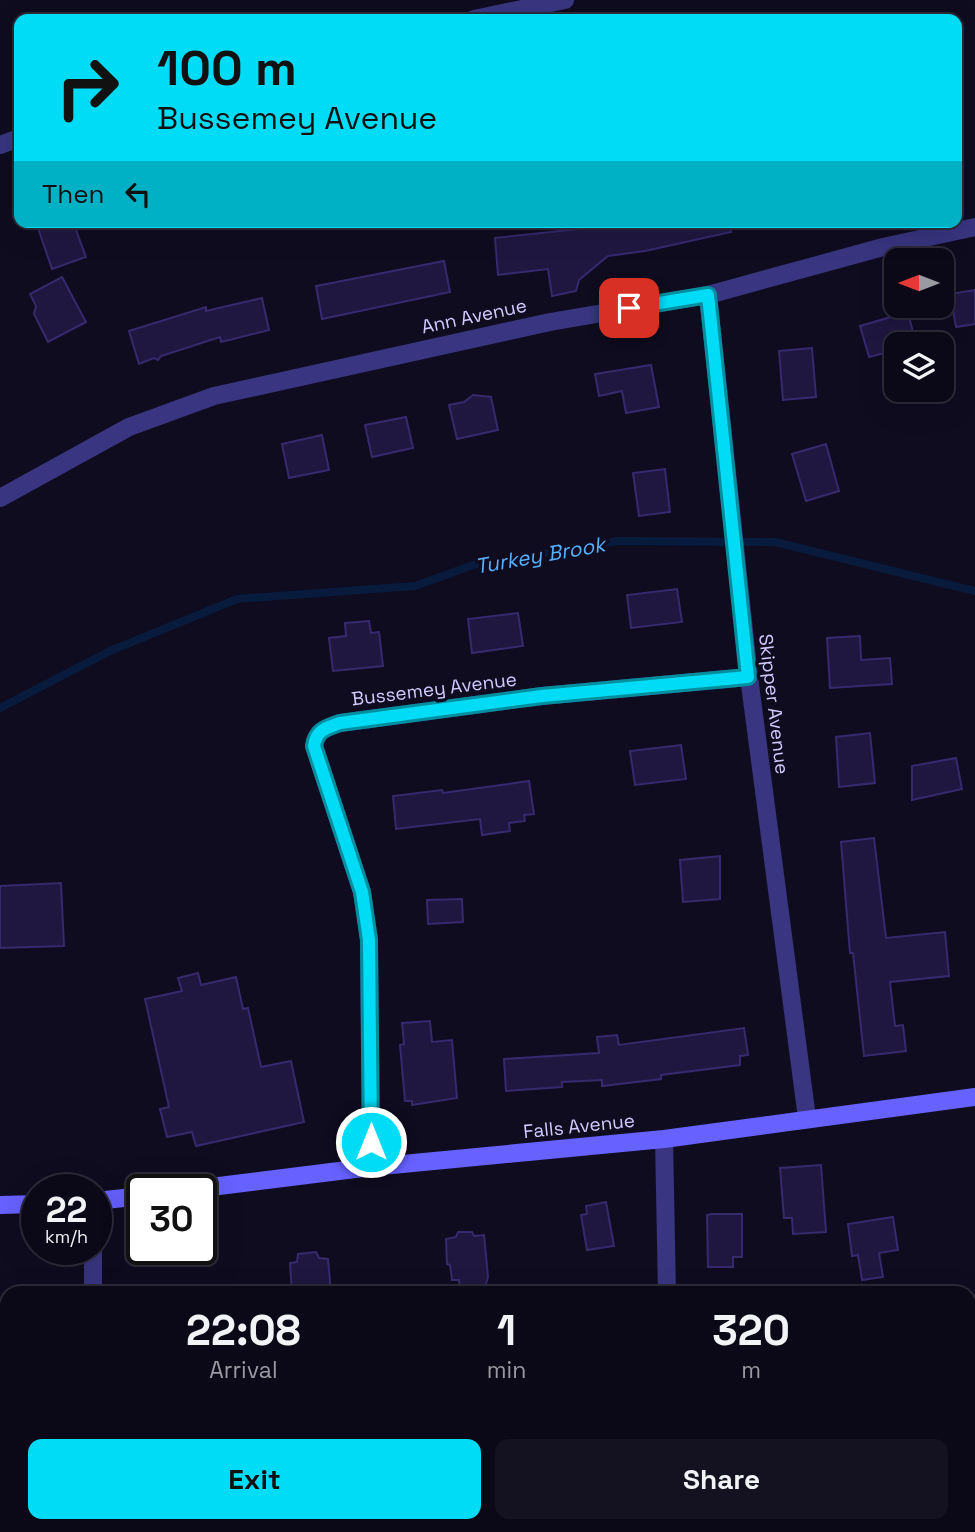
<!DOCTYPE html>
<style>
:root{--surface:#0b0918;--page:#141221;--text:#f1f3f6;--muted:#9a9aa2;--line:#2b2a37;--accent:#00dcf5}
body{margin:0;font-family:"Space Grotesk",sans-serif;background:var(--page);color:var(--text);height:100vh;display:flex;flex-direction:column;font-size:26px;white-space:nowrap}
*{box-sizing:border-box;margin:0}
p{font-size:23px;color:var(--muted)}
.icon{flex:none;width:38px;height:38px;fill:none;stroke:currentColor;stroke-width:2;stroke-linecap:round;stroke-linejoin:round}
.map{position:relative;flex:1;overflow:hidden}
.side{position:absolute;left:0px;top:1286px;width:976px;height:247px;display:flex;flex-direction:column;background:var(--surface);border-radius:21px 21px 0 0;box-shadow:0 7px 28px #0002,0 0 0 2px var(--line)}
.side>*{flex:none}
.top-card{position:absolute;left:14px;top:14px;width:948px;height:214px;border-radius:14px;box-shadow:0 7px 28px #0002,0 0 0 2px var(--line);background:#00dcf5;color:#111;overflow:hidden}
.needle{width:46px;rotate:270deg}
.fabs{position:absolute;left:884px;top:248px;display:grid;gap:14px}
.fabs a{display:grid;place-items:center;width:70px;height:70px;border-radius:14px;background:var(--surface);box-shadow:0 7px 28px #0002,0 0 0 2px var(--line);font-size:35px}
.speed{position:absolute;left:21px;top:1174px;display:flex;gap:14px;font-size:35px;font-weight:700;text-align:center}
.speed>*{display:grid;place-content:center;width:91px;height:91px;border-radius:50%;background:var(--surface);box-shadow:0 7px 28px #0002,0 0 0 2px var(--line);line-height:1}
.speed small{font-size:18px;font-weight:400}
.speed .limit{border:4px solid #111;border-radius:10px;background:#fff;color:#111}
.pin{position:absolute;display:grid;place-items:center;width:60px;height:60px;color:#fff;margin:-30px;border-radius:14px;box-shadow:0 4px 10px #0006}
.me{position:absolute;width:77px;margin:-38px;rotate:0deg;stroke-linejoin:round;filter:drop-shadow(0 0 5px #0008)}
.turn{display:flex;align-items:center;gap:24px;height:147px;padding:0 28px;font-size:32px}
.turn .icon{width:91px;height:91px;stroke-width:2.5}
.turn b{display:block;font-size:49px;line-height:60px}
.then{display:flex;align-items:center;height:66px;padding:0 28px;background:#0003;gap:14px;font-size:26px}
.eta{display:flex;justify-content:space-evenly;align-items:center;height:119px;text-align:center}
.eta b{font-size:42px;font-weight:800;line-height:49px}
.cta{display:flex;gap:14px;margin-top:auto;padding:14px 28px}
.cta a{flex:1;height:80px;border-radius:14px;background:var(--accent);color:#111;font-size:28px;font-weight:800;line-height:80px;text-align:center}
.cta a+a{background:var(--page);color:var(--text)}
.map>svg:first-child{display:block}
</style>
<div class="map">
<svg width="975" height="1532" viewBox="0 0 975 1532">
<rect width="100%" height="100%" fill="#0f0c20"/>
<g fill="none" stroke-linecap="round" stroke-linejoin="round">
<path stroke="#081b3d" stroke-width="8" d="M0,708L110,651L237,599L415,586L476,564L617,541L775,542L975,591"/>
</g>
<path fill="#201741" stroke="#37296e" stroke-width="2" d="M53,222H73L86,257L52,269L38,228Z
M597,222H730L731,232L645,251L608,256L579,280L576,291L552,296L548,269L498,275L495,238L579,229L578,225Z
M444,261L450,292L322,319L316,286Z
M62,277L86,322L48,342L34,314L36,306L30,294Z
M975,290V324L956,327L950,294Z
M262,298L269,330L221,342L220,337L161,356L158,360L154,358L139,364L129,331L206,307V311Z
M908,312L916,344L896,345V350L869,357L860,326Z
M812,348L816,397L783,400L779,351Z
M651,365L659,407L626,413L622,391L599,396L595,374Z
M473,395L491,397L498,430L457,439L449,405L464,402Z
M406,417L413,448L372,457L365,425Z
M322,435L329,470L289,478L282,444Z
M826,444L839,491L806,501L792,454Z
M665,469L670,512L639,516L633,473Z
M677,589L682,622L631,628L627,595Z
M518,613L523,646L472,653L468,619Z
M369,621L371,633L379,632L383,666L333,671L329,638L346,636L345,623Z
M860,636L861,660L890,658L892,684L830,688L827,638Z
M870,733L875,783L839,787L836,737Z
M681,745L686,779L635,785L630,751Z
M956,758L962,789L912,800V766Z
M529,781L534,814L524,815L525,821L509,823L510,831L482,835L480,819L396,829L393,796L442,790L443,793Z
M874,838L886,938L945,932L949,976L890,982L895,1026L903,1025L906,1051L864,1056L853,953H850L841,842Z
M720,856V899L683,902L680,860Z
M61,883L64,946L0,948V886Z
M462,899L463,922L428,924L427,900Z
M198,973L201,985L236,977L243,1009L248,1008L261,1067L291,1061L304,1122L196,1146L192,1132L167,1137L160,1109L169,1107L145,999L182,991L178,978Z
M430,1021L432,1042L452,1040L457,1098L412,1105V1101H405L400,1045L404,1044L402,1023Z
M744,1028L748,1055L740,1056V1065L661,1075V1079L602,1086V1080L562,1082V1087L506,1091L504,1059L599,1053L597,1037L617,1035L619,1045Z
M821,1165L826,1232L793,1234L792,1218H784L780,1168Z
M606,1202L614,1246L587,1250L581,1215L587,1214L586,1206Z
M712,1214H742V1257H733V1267H708L707,1215Z
M893,1217L898,1250L879,1253L883,1277L862,1280L858,1255L852,1256L848,1224Z
M458,1232H472L474,1236L484,1235L488,1277L485,1287L460,1289L459,1280H452L450,1265L447,1264L446,1239L456,1237Z
M316,1252L319,1258L328,1259L331,1293H292L290,1263L297,1262L298,1254Z"/>
<g fill="none" stroke-linecap="round" stroke-linejoin="round">
<path stroke="#393580" stroke-width="18" d="M474,19L565,0
M0,145L19,138
M708,295L749,677L807,1118
M0,498L129,427L214,396L550,322L708,295L883,247L975,227
M664,1139L667,1293
M371,1167L369,940L362,892L314,746C317,730 326,728 340,723L542,696L749,677
M93,1250V1293
M97,1526L98,1532
M673,1526V1532"/>
<path stroke="#6661ff" stroke-width="18" d="M187,1190L371,1167L664,1139L975,1097
M96,1201L142,1196
M0,1205L37,1204"/>
</g>
<g fill="none" stroke-linecap="round" stroke-linejoin="round">
<defs>
<path id="route" d="M371,1142L369,940L362,892L314,746C316,730 326,728 340,723L542,696L748,677L708,295L629,308"/>
</defs>
<use href="#route" stroke="#008f9f" stroke-width="18"/>
<use href="#route" stroke="#00dcf5" stroke-width="12"/>
</g>
<g text-anchor="middle" dominant-baseline="central" stroke-width="7" stroke-linejoin="round" paint-order="stroke">
<g font-size="19" fill="#d1caff" stroke="#0f0c20">
<text transform="translate(474 316) rotate(-12)">Ann Avenue</text>
<text transform="translate(434 689) rotate(-7)">Bussemey Avenue</text>
<text transform="translate(774 704) rotate(83)">Skipper Avenue</text>
<text transform="translate(579 1126) rotate(-6)">Falls Avenue</text>
</g>
<g font-size="21" font-style="italic" fill="#58b1ff" stroke="#0f0c20">
<text transform="translate(540 555) rotate(-10)">Turkey Brook</text>
</g>
</g>
</svg>
<div class="fabs">
<a><svg class="needle" viewBox="-14 -14 28 28"><path d="M0-13l5 13h-10z" fill="#e53935"/><path d="M0 13l5-13h-10z" fill="#9a9aa2"/></svg></a>
<a><svg class="icon" aria-label="layers" viewBox="0 0 24 24"><path d="M12 4l9 5-9 5-9-5zM3 14l9 5 9-5"/></svg></a>
</div>
<div class="speed"><div>22<small>km/h</small></div><div class="limit">30</div></div>
<div class="pin" style="left:629px;top:308px;background:#d93025"><svg class="icon" aria-label="arrive" viewBox="0 0 24 24"><path d="M6 21V4h12l-3 4 3 4H6"/></svg></div>
<svg class="me" style="left:371px;top:1142px" viewBox="-20 -20 40 40"><circle r="17" fill="#00dcf5" stroke="#fff" stroke-width="3"/><path d="M0-11L8 9 0 5-8 9z" fill="#fff"/></svg>
<div class="top-card">
<div class="turn"><svg class="icon" aria-label="right" viewBox="0 0 24 24"><path d="M7 20v-9h11M14 6l5 5-5 5"/></svg><div><b>100 m</b>Bussemey Avenue</div></div>
<div class="then">Then<svg class="icon" aria-label="left" viewBox="0 0 24 24"><path d="M17 20v-9H6M10 6l-5 5 5 5"/></svg></div>
</div>
<section class="side">
<div class="eta">
<div><b>22:08</b><p>Arrival</p></div>
<div><b>1</b><p>min</p></div>
<div><b>320</b><p>m</p></div>
</div>
<div class="cta"><a>Exit</a><a>Share</a></div>
</section>
</div>
